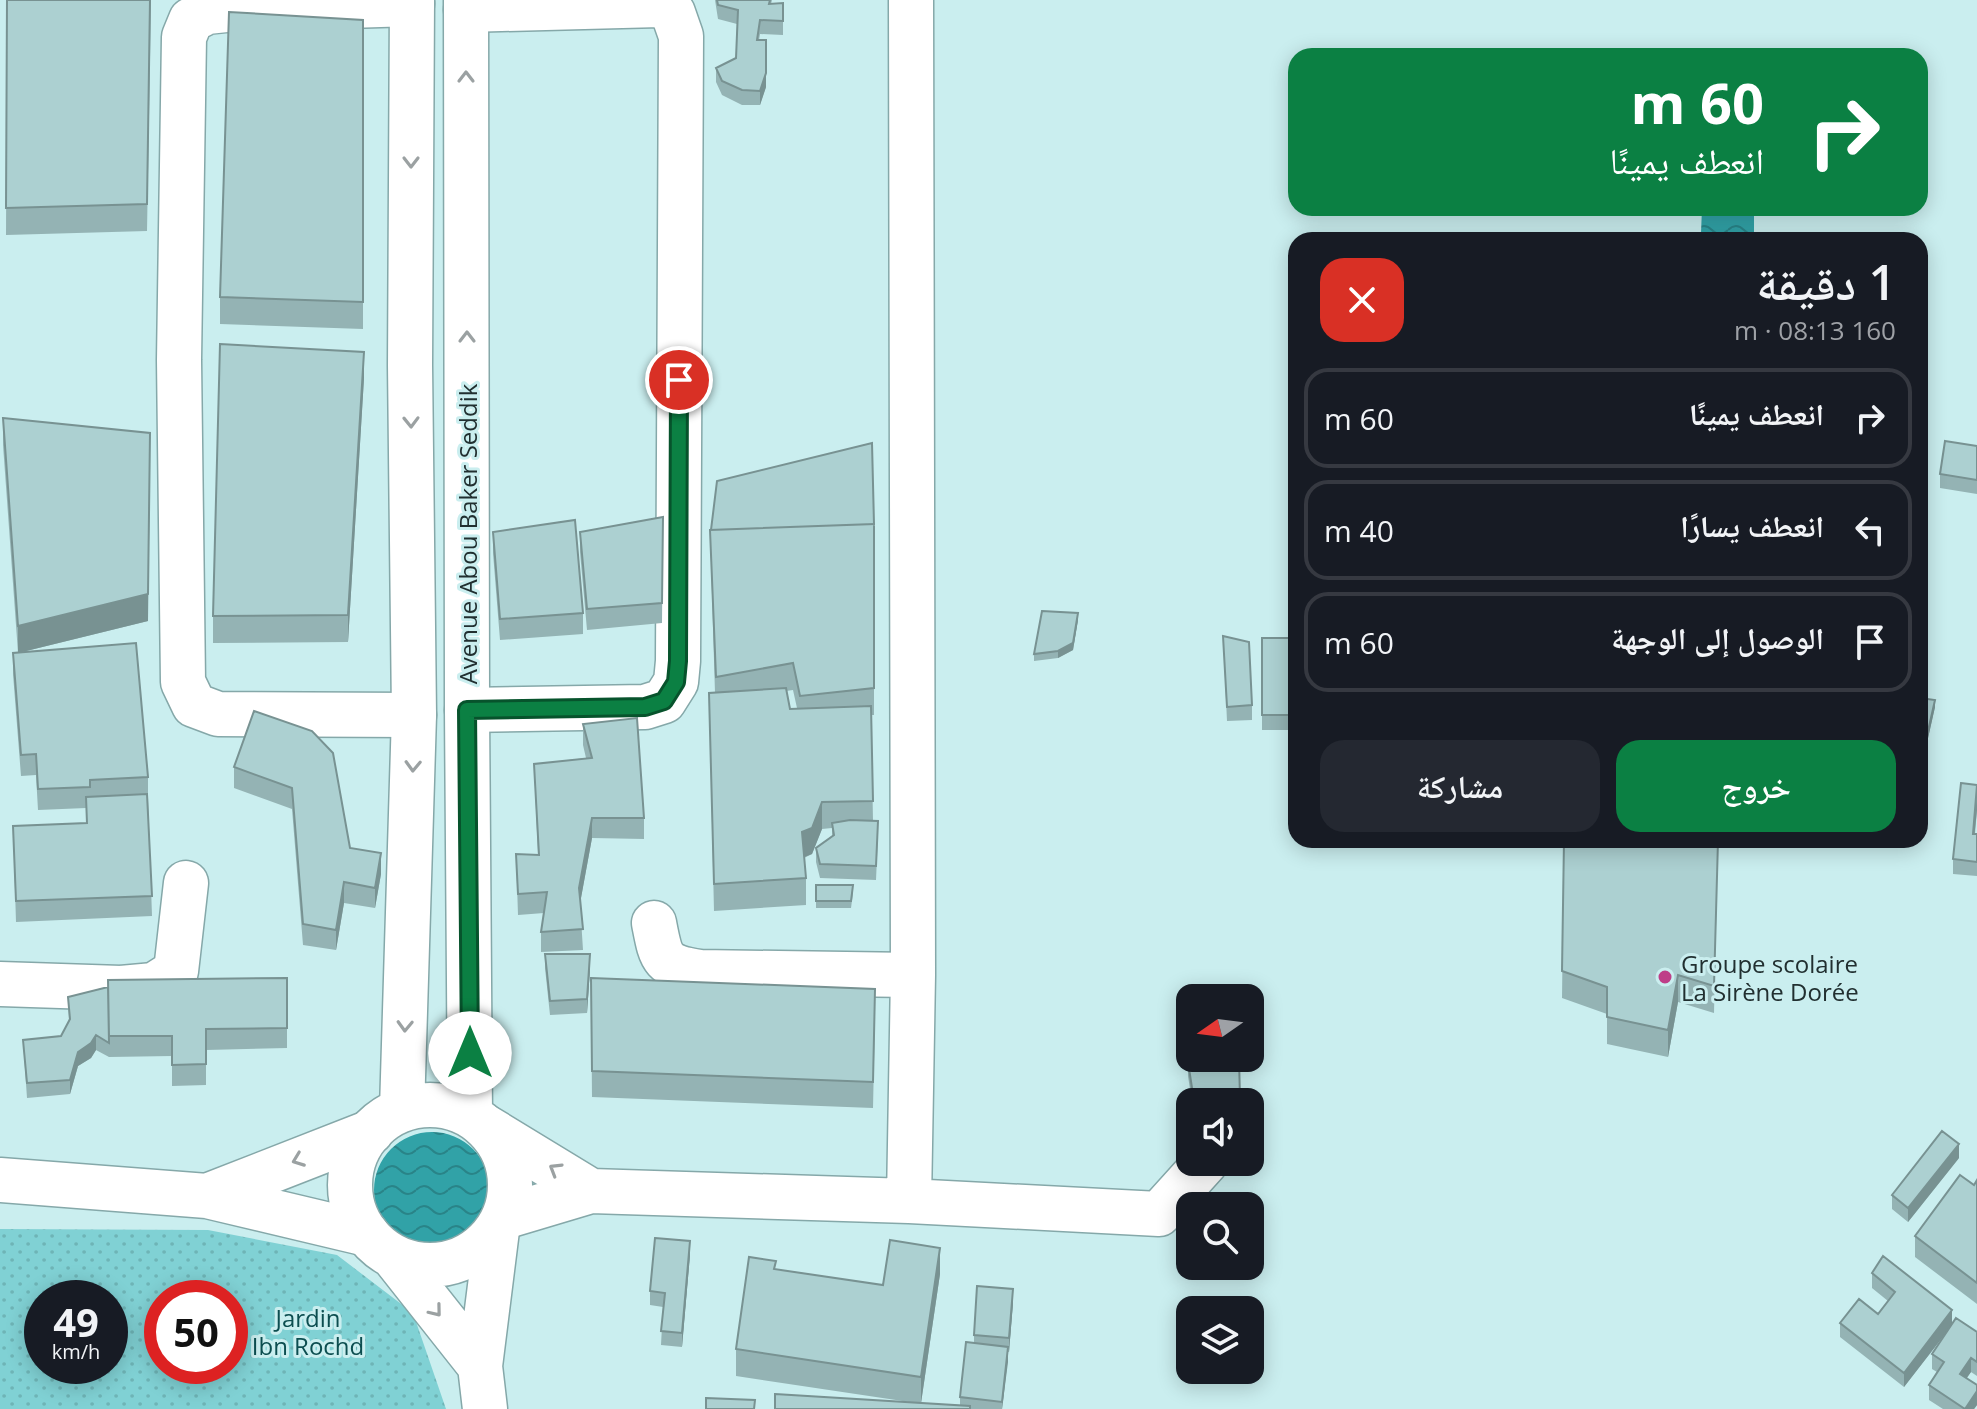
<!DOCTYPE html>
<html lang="ar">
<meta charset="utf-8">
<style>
:root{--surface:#171b24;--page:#242831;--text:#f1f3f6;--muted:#9ea1a6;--line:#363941;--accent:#0b8043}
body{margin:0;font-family:"Open Sans","Noto Naskh Arabic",sans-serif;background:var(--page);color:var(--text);direction:rtl;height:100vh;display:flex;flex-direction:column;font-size:30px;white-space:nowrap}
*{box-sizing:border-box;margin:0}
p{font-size:26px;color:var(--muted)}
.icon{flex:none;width:44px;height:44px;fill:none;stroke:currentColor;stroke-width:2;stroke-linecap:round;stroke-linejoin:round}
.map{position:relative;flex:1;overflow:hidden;direction:ltr}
.details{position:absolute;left:1288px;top:232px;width:640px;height:616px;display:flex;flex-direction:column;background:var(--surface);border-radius:24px;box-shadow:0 4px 20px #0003;direction:rtl}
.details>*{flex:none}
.banner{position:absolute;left:1288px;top:48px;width:640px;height:168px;border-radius:24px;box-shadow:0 4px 20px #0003;direction:rtl;background:#0b8043;color:#fff;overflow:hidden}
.needle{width:52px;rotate:256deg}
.tools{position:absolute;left:1176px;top:984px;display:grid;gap:16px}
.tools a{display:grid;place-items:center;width:88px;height:88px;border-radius:16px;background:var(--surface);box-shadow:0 4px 20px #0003;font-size:40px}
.speed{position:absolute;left:24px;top:1280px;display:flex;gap:16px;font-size:40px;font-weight:700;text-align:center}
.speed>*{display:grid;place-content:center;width:104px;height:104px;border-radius:50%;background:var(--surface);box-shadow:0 4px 20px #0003;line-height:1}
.speed small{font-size:20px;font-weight:400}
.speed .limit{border:12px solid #d22;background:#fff;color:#111}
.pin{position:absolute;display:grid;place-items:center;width:68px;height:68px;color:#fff;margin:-34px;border:4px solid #fff;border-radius:50%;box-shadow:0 2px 8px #0007}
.me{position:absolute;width:88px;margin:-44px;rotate:0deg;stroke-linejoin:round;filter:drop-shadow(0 0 6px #0008)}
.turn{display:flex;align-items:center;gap:28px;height:168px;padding:0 32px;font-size:36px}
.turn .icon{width:104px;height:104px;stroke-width:2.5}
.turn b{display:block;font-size:56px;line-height:68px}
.round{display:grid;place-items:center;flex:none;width:84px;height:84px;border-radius:24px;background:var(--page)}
.overview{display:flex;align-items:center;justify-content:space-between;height:136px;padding:0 32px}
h1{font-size:48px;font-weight:600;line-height:60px}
.action{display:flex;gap:16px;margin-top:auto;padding:16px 32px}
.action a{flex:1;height:92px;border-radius:24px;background:var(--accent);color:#fff;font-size:32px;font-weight:600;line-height:92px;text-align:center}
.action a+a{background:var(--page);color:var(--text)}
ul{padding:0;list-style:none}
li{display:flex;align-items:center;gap:24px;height:100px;margin:0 16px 12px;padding:0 16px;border:4px solid var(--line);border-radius:24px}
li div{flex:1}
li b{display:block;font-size:30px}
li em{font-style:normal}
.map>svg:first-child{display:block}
</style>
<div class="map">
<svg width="1977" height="1409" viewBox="0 0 1977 1409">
<defs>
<pattern id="grass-dots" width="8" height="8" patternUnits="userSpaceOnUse" patternTransform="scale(2)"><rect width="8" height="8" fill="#80d1d4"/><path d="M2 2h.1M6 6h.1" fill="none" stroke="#6eb4b6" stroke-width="1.8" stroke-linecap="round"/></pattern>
<pattern id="water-waves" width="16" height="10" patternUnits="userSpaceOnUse" patternTransform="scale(2)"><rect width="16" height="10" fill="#31a2a7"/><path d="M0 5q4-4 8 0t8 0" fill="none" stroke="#298488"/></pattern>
</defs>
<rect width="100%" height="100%" fill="#caeeef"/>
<path fill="url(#grass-dots)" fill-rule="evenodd" d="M0,1229L208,1230L337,1255L413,1313L446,1409H0ZM42,1298H110V1366H42ZM162,1298H230V1366H162Z"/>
<path fill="url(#water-waves)" d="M1702,208H1754V234L1701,233Z
M374 1190a58 58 0 1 1 116 0a58 58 0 1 1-116 0Z"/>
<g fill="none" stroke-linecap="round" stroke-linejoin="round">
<defs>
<path id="minor" d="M412,4L226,10L207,12L191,20L184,37L179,360L183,682L194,705L218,714L414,715
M466,10L660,5L673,13L681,36L678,661L676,682L664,701L645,707L467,710
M654,923C661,959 661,966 700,972L913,975
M0,984L121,988L154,985L176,971L186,883
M486,1127L591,1191L504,1217
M0,1180L207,1196
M591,1191L909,1201L1159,1214L1206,1162
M909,1201L913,975L911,0
M367,1234L207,1196L371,1132"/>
<path id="major" d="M466,0L467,710L470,1115
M350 1185a80 80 0 1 1 160 0a80 80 0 1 1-160 0Z
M402,1110L414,715L410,365L412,0
M393,1256L480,1366
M485,1409L480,1366L497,1230"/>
</defs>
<use href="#minor" stroke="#85a8a9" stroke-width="47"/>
<use href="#major" stroke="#85a8a9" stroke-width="47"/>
<use href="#minor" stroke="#fff" stroke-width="44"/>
<use href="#major" stroke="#fff" stroke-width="44"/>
</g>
<path fill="#94b3b4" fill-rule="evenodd" d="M7,0H151L147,231L6,235Z
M715,0H772L771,4L783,3V35L760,34L759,40L766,87L760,105H742L722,95L716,82V68L736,58L737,24L718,19Z
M363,20V329L220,324V297Z
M364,378L348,642L213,643V616Z
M3,418L148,621L18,653L148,777V798L152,916L16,922L13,826L86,823V808L38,810L36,775L21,776L13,674V653H18L3,445Z
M1977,446V494L1940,488V474Z
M663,517L662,623L587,630L580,552V532Z
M874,524V715H871L873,821L878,835L876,880L820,878L816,862V848L832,836V828L822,829L812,854L804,858L806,878V905L714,911L709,693H715L710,530ZM793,690L797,708L790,709L786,691Z
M493,532L583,613V634L500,640L493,553Z
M1078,620L1073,650L1058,658L1034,661V654Z
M1223,636L1252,705V720L1227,721Z
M1262,638H1296V730H1262Z
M1920,698L1935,707L1926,747L1920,746Z
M254,711L350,848L381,874L375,908L344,903L336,950L303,945L292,809L234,788V767Z
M583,724L644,818V839L592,838L580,903L583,950L541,952V932L544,913L518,915L516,854L538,855L534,764L586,758L583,745Z
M1977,785V810L1975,834H1977V876L1953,874V859Z
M1564,840H1718L1714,1013L1678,1002L1668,1057L1607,1044V1014L1562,998Z
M816,885L853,893L851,908H816Z
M545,954L590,968L587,1013L550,1015L545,968Z
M287,978V1048L206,1050V1085L172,1086V1056L109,1057L96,1050L91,1058L78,1066L70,1094L27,1098L23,1040L61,1036L69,1021L68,997Z
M591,978L875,1016L873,1108L592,1097Z
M1220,1058H1239L1240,1102H1192L1188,1076V1062H1220Z
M1959,1158L1908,1222L1892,1209V1195Z
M1977,1180V1304L1915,1257V1236L1974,1185Z
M690,1255L682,1347L661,1345L663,1307L650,1305V1291Z
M776,1269L883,1285L940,1274L921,1403L960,1405V1397L974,1343V1335L1013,1303L1009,1352H1008L1002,1409H775L916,1403L736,1376V1349Z
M1872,1273L1952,1324L1977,1332V1376L1971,1372L1966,1378L1977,1385V1405L1974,1409H1943L1929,1400V1385L1937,1372L1932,1369V1354L1949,1329L1904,1387L1840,1337V1323L1878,1314L1888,1301L1872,1288Z"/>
<path fill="#789292" d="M766,73V87L760,105V91Z
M364,352V378L348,642V615Z
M150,460L148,621L18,653V626Z
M1078,613V620L1073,650L1058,658V651Z
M1935,700V707L1926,747V740Z
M1977,796V810L1973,848V834Z
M822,802V829L812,854L802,858V832Z
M592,818V838L579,909V888Z
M381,853V874L375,908V888Z
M344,882V903L336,950V930Z
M590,954V968L587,1013V999Z
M1678,975V1002L1668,1057V1030Z
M96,1035V1050L91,1058L78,1066L70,1094V1080L78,1052Z
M1959,1144V1158L1908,1222V1208Z
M690,1241V1255L682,1347V1333Z
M940,1248V1274L921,1403V1377Z
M1013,1289V1303L1009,1352V1338Z
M1952,1310V1325L1904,1387V1373Z
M1008,1347V1362L1002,1409V1402Z
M1971,1358V1372L1960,1388V1374Z
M1977,1391V1405L1974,1409H1965Z"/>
<path fill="#acd0d1" stroke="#789292" stroke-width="2" d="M7,0H150L147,204L6,208Z
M717,0H770L769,4L783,3V21L760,20L757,40H766V73L760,91L742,90L722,81L716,68L736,58L738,10L718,5Z
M229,12L363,20V302L220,297Z
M220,344L364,352L348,615L213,616Z
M3,418L150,433L148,594L18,626Z
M1945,441L1977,446V480L1940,474Z
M872,443L874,524L711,530L717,481Z
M663,517L662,603L587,609L580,532Z
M575,520L583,613L500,619L493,532Z
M874,524V688L800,696L793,663L716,677L710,530Z
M1042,611L1078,613L1073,643L1058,651L1034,654Z
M1223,636L1249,642L1252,705L1227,707Z
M1262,638H1296V715H1262Z
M136,643L148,777L90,780V787L38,789L36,754L21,755L13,653Z
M786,688L790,709L871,706L873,801L822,802L812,828L802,832L806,878L714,884L709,693Z
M1920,698L1935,700L1926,740L1920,739Z
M254,711L312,731L333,753L350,848L381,853L375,888L344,882L336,930L303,924L292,788L234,767Z
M637,718L644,818H592L579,888L583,929L541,932L547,892L518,894L516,854L539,855L534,764L592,758L583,724Z
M1961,783L1977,785L1973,834H1977V862L1953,859Z
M147,794L152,896L16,901L13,826L87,823L86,797Z
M850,820L878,821L876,866L820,864L816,848L834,835L832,823Z
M1564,840H1718L1714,986L1678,975L1668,1030L1607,1017V987L1562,971Z
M816,885H853L851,901H816Z
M545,954H590L587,999L550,1001Z
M287,978V1028L206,1029V1064L172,1065V1036H109L108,980Z
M591,978L875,989L873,1082L592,1071Z
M108,987L109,1043L96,1035L91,1043L78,1052L70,1080L27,1083L23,1040L61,1036L70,1019L68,997Z
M1221,1058H1239L1240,1099L1194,1101L1188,1062H1221Z
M1942,1131L1959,1144L1908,1208L1892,1195Z
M1960,1175L1974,1185L1977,1180V1283L1915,1236Z
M655,1238L690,1241L682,1333L661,1331L665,1293L650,1291Z
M890,1240L940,1248L921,1377L736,1349L749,1257L776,1261L774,1269L883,1285Z
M1883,1256L1952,1310L1904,1373L1840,1323L1859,1299L1878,1314L1895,1292L1872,1273Z
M977,1286L1013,1289L1009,1338L974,1335Z
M1956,1318L1977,1332V1362L1971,1358L1960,1374L1977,1385V1391L1965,1409L1929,1385L1944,1362L1932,1354Z
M966,1342L1008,1347L1002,1402L960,1397Z
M775,1394L970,1406V1409H775Z
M706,1398L755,1400L754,1409H706Z"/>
<defs><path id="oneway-chevron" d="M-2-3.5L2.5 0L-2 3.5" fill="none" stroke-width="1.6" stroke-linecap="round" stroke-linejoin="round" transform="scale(2)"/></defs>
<g stroke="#9ba1a2">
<use href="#oneway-chevron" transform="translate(466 77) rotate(-90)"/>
<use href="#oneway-chevron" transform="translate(411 162) rotate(90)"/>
<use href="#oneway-chevron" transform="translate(467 337) rotate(-90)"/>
<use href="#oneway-chevron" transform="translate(411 422) rotate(89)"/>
<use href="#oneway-chevron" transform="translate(413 766) rotate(92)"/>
<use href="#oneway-chevron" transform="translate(405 1026) rotate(92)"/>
<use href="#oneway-chevron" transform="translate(298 1160) rotate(159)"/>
<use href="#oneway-chevron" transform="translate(555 1169) rotate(-149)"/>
<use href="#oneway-chevron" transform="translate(436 1311) rotate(51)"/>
</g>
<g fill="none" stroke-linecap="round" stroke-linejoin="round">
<defs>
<path id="route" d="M470,1053L467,710L645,707L664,701L676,682L678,661L679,380"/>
</defs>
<use href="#route" stroke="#07532c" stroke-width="20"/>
<use href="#route" stroke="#0b8043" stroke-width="14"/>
</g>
<circle fill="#be3e88" stroke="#caeeef" stroke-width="3" cx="1665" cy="977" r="8"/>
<g text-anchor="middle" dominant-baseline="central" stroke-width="6" stroke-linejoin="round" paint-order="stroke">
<g font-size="24" fill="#212f30" stroke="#caeeef">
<text transform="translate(467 534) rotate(-90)">Avenue Abou Baker Seddik</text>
</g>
<g font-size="24" fill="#212f30" stroke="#caeeef" text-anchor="start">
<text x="1681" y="963">Groupe scolaire<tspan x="1681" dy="28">La Sirène Dorée</tspan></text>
</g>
<g font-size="24" fill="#0c4e50" stroke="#caeeef">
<text x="308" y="1317">Jardin<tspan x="308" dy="28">Ibn Rochd</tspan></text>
</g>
</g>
</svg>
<div class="tools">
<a><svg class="needle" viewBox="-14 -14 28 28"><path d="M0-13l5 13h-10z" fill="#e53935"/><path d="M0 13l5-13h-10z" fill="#9ea1a6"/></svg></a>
<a><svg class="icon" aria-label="sound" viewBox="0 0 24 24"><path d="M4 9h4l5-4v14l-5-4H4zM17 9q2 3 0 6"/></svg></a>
<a><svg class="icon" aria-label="search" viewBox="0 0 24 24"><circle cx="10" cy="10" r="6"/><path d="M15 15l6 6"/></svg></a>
<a><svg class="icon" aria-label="layers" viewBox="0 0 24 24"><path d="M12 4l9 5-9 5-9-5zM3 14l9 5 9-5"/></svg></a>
</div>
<div class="speed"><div>49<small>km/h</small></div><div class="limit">50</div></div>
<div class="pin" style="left:679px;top:380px;background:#d93025"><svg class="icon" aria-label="arrive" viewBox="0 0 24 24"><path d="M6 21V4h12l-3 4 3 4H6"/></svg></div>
<svg class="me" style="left:470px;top:1053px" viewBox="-20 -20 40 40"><circle r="19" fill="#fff"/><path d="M0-13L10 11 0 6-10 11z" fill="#0b8043"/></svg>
<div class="banner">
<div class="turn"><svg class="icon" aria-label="right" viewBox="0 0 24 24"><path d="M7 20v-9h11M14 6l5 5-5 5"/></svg><div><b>60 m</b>انعطف يمينًا</div></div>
</div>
<section class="details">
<div class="overview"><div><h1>1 دقيقة</h1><p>160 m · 08:13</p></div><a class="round" style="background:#d93025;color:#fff"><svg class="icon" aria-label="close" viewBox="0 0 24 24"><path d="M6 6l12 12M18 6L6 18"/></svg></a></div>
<ul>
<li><svg class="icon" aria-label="right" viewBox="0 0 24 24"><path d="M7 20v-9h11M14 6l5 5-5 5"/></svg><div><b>انعطف يمينًا</b></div><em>60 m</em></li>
<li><svg class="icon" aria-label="left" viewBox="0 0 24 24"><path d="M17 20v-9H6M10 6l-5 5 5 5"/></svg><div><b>انعطف يسارًا</b></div><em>40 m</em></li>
<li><svg class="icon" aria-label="arrive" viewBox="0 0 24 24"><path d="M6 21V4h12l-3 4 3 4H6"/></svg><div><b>الوصول إلى الوجهة</b></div><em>60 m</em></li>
</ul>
<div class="action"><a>خروج</a><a>مشاركة</a></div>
</section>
</div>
